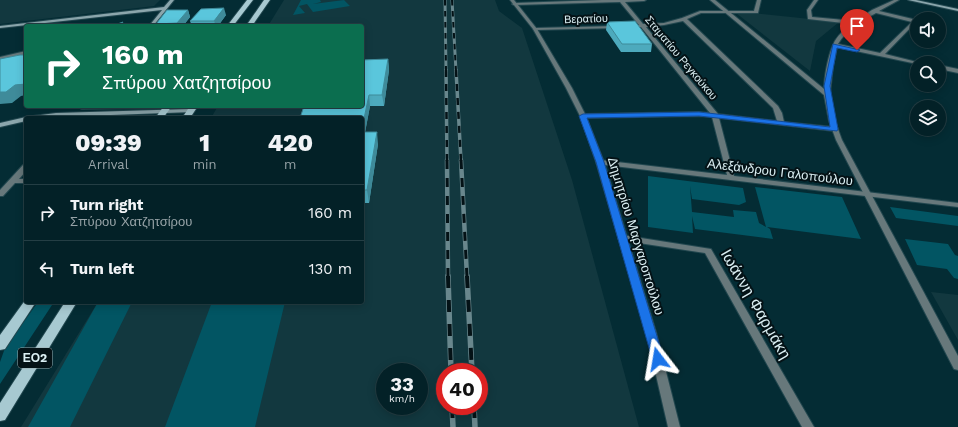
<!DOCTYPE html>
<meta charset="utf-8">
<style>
:root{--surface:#032127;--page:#0d292f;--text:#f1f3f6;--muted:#97a3a7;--line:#243e44}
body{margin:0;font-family:"Work Sans",sans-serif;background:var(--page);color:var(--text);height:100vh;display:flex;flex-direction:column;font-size:15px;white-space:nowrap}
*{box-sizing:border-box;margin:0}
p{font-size:13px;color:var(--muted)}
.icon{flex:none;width:22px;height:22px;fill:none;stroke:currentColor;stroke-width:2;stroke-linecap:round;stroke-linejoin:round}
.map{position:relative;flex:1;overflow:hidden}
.sheet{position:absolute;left:24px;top:116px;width:340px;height:188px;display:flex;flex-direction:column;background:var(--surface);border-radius:4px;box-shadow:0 2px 10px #0003,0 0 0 1px var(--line)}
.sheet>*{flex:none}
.guide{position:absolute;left:24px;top:24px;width:340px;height:84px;border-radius:4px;box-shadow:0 2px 10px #0003,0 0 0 1px var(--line);background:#0b6e4f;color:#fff;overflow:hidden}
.tools{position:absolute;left:910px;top:12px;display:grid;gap:8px}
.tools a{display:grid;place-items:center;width:36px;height:36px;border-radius:50%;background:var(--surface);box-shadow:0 2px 10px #0003,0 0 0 1px var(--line);font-size:20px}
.speed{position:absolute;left:376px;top:363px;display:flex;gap:8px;font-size:20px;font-weight:700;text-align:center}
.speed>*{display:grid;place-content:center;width:52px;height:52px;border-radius:50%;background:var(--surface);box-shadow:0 2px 10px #0003,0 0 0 1px var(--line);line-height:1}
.speed small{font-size:10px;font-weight:400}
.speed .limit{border:6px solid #d22;background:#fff;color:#111}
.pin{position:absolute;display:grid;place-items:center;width:34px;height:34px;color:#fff;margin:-41px -17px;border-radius:50% 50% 50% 0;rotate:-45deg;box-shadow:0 0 4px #0007}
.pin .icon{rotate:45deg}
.me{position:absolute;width:44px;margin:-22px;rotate:346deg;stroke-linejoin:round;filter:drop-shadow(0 0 3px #0008)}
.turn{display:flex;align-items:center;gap:14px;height:84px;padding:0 12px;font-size:18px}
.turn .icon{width:52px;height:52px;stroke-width:2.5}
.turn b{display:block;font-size:28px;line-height:34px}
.eta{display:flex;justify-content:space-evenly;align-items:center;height:68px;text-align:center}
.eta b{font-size:24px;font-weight:800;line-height:28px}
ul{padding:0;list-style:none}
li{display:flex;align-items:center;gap:12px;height:56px;padding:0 12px;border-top:1px solid var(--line)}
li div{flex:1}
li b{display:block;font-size:15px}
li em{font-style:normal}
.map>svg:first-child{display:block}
</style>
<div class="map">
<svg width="958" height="427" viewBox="0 0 958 427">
<rect width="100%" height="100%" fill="#042c34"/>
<path fill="#12383f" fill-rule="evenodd" d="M0,0H160L154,6L0,24Z
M284,0H495L499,11L522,28L572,180L639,427H21L98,302H362V118H211L218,106H362V26H268ZM385,372H419V406H385ZM445,372H479V406H445Z
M736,13H753L839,22L816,41L810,71Z
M931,292L958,295V340Z"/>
<path fill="#025563" d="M301,0H320L321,2L313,4L344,0L350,6L313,12L307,4L299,6L305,13L293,15Z
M648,176L743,188L746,202L739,205L692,199L690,186L692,212L734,217L733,210L756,212L759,223L766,227L755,187L842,197L861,239L767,227L770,229L773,239L695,229L692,216L693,233L648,227Z
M890,207L958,216V226L896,218Z
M905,239L948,244L955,255L958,256V279L954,278L947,269L917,265Z
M38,302H54L0,384V362L5,348Z
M98,302H132L70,427H28Z
M212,302H285L255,427H165Z"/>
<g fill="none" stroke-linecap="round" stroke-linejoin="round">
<defs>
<path id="minor" d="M602,0H646L644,1L625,2L643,24L664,23L682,18L700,11H754L757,0H761L758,13H701L687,19L778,106L782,113L784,122L834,127L837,129L834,131L719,118L734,176L958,203V207L597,164L596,162L597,160H600L727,175L712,117L699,116L583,118L580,116L583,114L699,112L710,113L641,27L626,28V26L639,25L620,2L514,5L512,4L514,3ZM683,21L773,108L777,121L718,114L646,27L664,25Z
M814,0H818L811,10L812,17L855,21L872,10L894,0H899L879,11L917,20V21L885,54L921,63H917V64L837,47L833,66L830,94L827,96L825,95C822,84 828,56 833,45C836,36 845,29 852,24L808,19L807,10ZM876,13L912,22L880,53L838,44C846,30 862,21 876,13Z
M616,26H618V28L535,30L533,29L535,28Z
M26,51V55L0,61V57Z
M939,65L958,69V73L939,69Z
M23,165H26V171L19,179H26V183H15L3,196H0V190Z
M622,235L711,249L814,427H802L705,253L619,240L618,238Z"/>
<path id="tertiary" d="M510,0H514L537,29L572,88L586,116L604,162L656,332L680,427H668L646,332L596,162L580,116L566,88L533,29Z
M710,0H715L829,93L835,121L842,140L958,356V370L954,369L836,140L829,121L824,95Z"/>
<path id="secondary" d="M170,0H174L153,26H149L162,10L0,28V26L164,7Z
M908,0H916L958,9V11Z
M80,106H157L154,108L82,109L80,108Z
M190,109L192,110V112L30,118L33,116L56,113Z
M26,117L28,118H26V121L0,127V123Z"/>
<path id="primary" d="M247,0H253L233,26H227Z
M264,0H270L252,26H246Z
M164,106H172L163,118H155Z
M190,106H198L190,118H182Z
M26,299V302H36L5,349L0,350V335Z
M65,302H77L5,420L0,421V403Z"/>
</defs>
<use href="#minor" stroke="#22474f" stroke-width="2"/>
<use href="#tertiary" stroke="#22474f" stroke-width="2"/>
<use href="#secondary" stroke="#22474f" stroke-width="2"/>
<use href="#primary" stroke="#22474f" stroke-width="2"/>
<use href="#minor" fill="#67787b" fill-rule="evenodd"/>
<use href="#tertiary" fill="#67787b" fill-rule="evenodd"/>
<use href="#secondary" fill="#8ba6ac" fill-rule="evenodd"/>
<use href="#primary" fill="#a7c9d1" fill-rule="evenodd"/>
<defs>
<path id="rail-far3" d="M445,0L446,71
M452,0L456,71"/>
<path id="rail-far2" d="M446,70L447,161
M456,70L461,161"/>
<path id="rail-far1" d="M447,160L448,277
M461,160L467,277"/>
<path id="rail" d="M448,276L451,372
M467,276L472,372
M452,406L453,427
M474,406L475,427"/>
</defs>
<use href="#rail-far3" stroke="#69878d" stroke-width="3"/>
<use href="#rail-far2" stroke="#69878d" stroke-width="3.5"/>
<use href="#rail-far1" stroke="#69878d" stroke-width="4.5"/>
<use href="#rail" stroke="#69878d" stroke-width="5.5"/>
<use href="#rail-far3" stroke="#041216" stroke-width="2" stroke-dasharray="5.5" stroke-linecap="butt"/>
<use href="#rail-far2" stroke="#041216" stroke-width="2.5" stroke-dasharray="7" stroke-linecap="butt"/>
<use href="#rail-far1" stroke="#041216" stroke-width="3" stroke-dasharray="9" stroke-linecap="butt"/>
<use href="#rail" stroke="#041216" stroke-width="4" stroke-dasharray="12" stroke-linecap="butt"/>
</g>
<path fill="#4daabd" d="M188,10L190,17L183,26H157L156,24Z
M226,15L218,26H192L190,21Z
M607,22L652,44L651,52H621L606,30Z
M388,59L389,70L384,106H370L365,132L378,144L369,203H362V118H300Z"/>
<path fill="#3f8b9a" d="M224,8L226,15L218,26H216L214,21Z
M188,10L190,17L183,26H178L177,23Z
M123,22L124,26H119Z
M388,59L389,70L384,106L382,95Z
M26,84V95L21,96L12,103L0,104V92L15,85Z
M369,95L370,106L363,144L362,137V128Z
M377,132L378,144L369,203L367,190Z"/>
<path fill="#5ac6dc" stroke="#3f8b9a" d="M224,8L214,21H190L201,9Z
M167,10H188L177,23L156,24Z
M635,21L652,44H622L607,22Z
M123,22L119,26H112Z
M20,55H26V84L15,85L6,92H0V59Z
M388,59L382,95H369L362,128V118H300L304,106H362V60Z
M362,132H377L367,190H362Z"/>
<path fill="#1a73e8" stroke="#114b97" d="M833,44L860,50L857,52L837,48L830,86L838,129L837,131L699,116L587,118L604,162L664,359L662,362L658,364L653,362L596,162L579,116L583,114L699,112L830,127L824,86Z"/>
<g text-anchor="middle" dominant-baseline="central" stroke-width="4" stroke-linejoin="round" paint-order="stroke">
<g font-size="11" fill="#dbeff3" stroke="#041216">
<text transform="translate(586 19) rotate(-2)">Βερατίου</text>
<text transform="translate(681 58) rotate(50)">Σταματίου Ρεγκούκου</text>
</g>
<rect fill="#041216" stroke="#9aadb1" stroke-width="1" x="18" y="348" width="34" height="20" rx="3"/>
<g font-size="12" font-weight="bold" fill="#dbeff3">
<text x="35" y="358">ΕΟ2</text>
</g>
<g font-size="13" fill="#dbeff3" stroke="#041216">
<text transform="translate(780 172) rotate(7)">Αλεξάνδρου Γαλοπούλου</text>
<text transform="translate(636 236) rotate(73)">Δημητρίου Μαργαροπούλου</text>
</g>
<g font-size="16" fill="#dbeff3" stroke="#041216">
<text transform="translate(756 304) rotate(60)">Ιωάννη Φαρμάκη</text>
</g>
</g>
</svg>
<div class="tools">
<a><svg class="icon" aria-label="sound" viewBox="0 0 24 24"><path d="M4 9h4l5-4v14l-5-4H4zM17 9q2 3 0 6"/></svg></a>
<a><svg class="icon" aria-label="search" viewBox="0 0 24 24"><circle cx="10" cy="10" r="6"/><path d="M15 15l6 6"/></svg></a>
<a><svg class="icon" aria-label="layers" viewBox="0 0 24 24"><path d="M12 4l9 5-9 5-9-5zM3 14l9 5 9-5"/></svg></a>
</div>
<div class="speed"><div>33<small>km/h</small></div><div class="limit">40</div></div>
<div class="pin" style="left:857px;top:50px;background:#d93025"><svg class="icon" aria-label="arrive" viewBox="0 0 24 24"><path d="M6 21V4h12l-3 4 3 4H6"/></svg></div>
<svg class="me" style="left:658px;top:359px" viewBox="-20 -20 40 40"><path d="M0-17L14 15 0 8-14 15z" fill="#1a73e8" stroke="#fff" stroke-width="4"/></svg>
<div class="guide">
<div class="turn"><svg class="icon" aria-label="right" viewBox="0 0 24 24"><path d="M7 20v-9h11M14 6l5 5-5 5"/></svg><div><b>160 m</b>Σπύρου Χατζητσίρου</div></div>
</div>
<section class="sheet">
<div class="eta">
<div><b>09:39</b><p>Arrival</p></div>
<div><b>1</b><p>min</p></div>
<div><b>420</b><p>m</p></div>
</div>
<ul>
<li><svg class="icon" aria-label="right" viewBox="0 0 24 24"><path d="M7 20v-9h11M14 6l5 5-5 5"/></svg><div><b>Turn right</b><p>Σπύρου Χατζητσίρου</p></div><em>160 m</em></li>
<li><svg class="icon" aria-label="left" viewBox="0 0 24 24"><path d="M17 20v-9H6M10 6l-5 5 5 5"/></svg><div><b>Turn left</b></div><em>130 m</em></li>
</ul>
</section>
</div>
